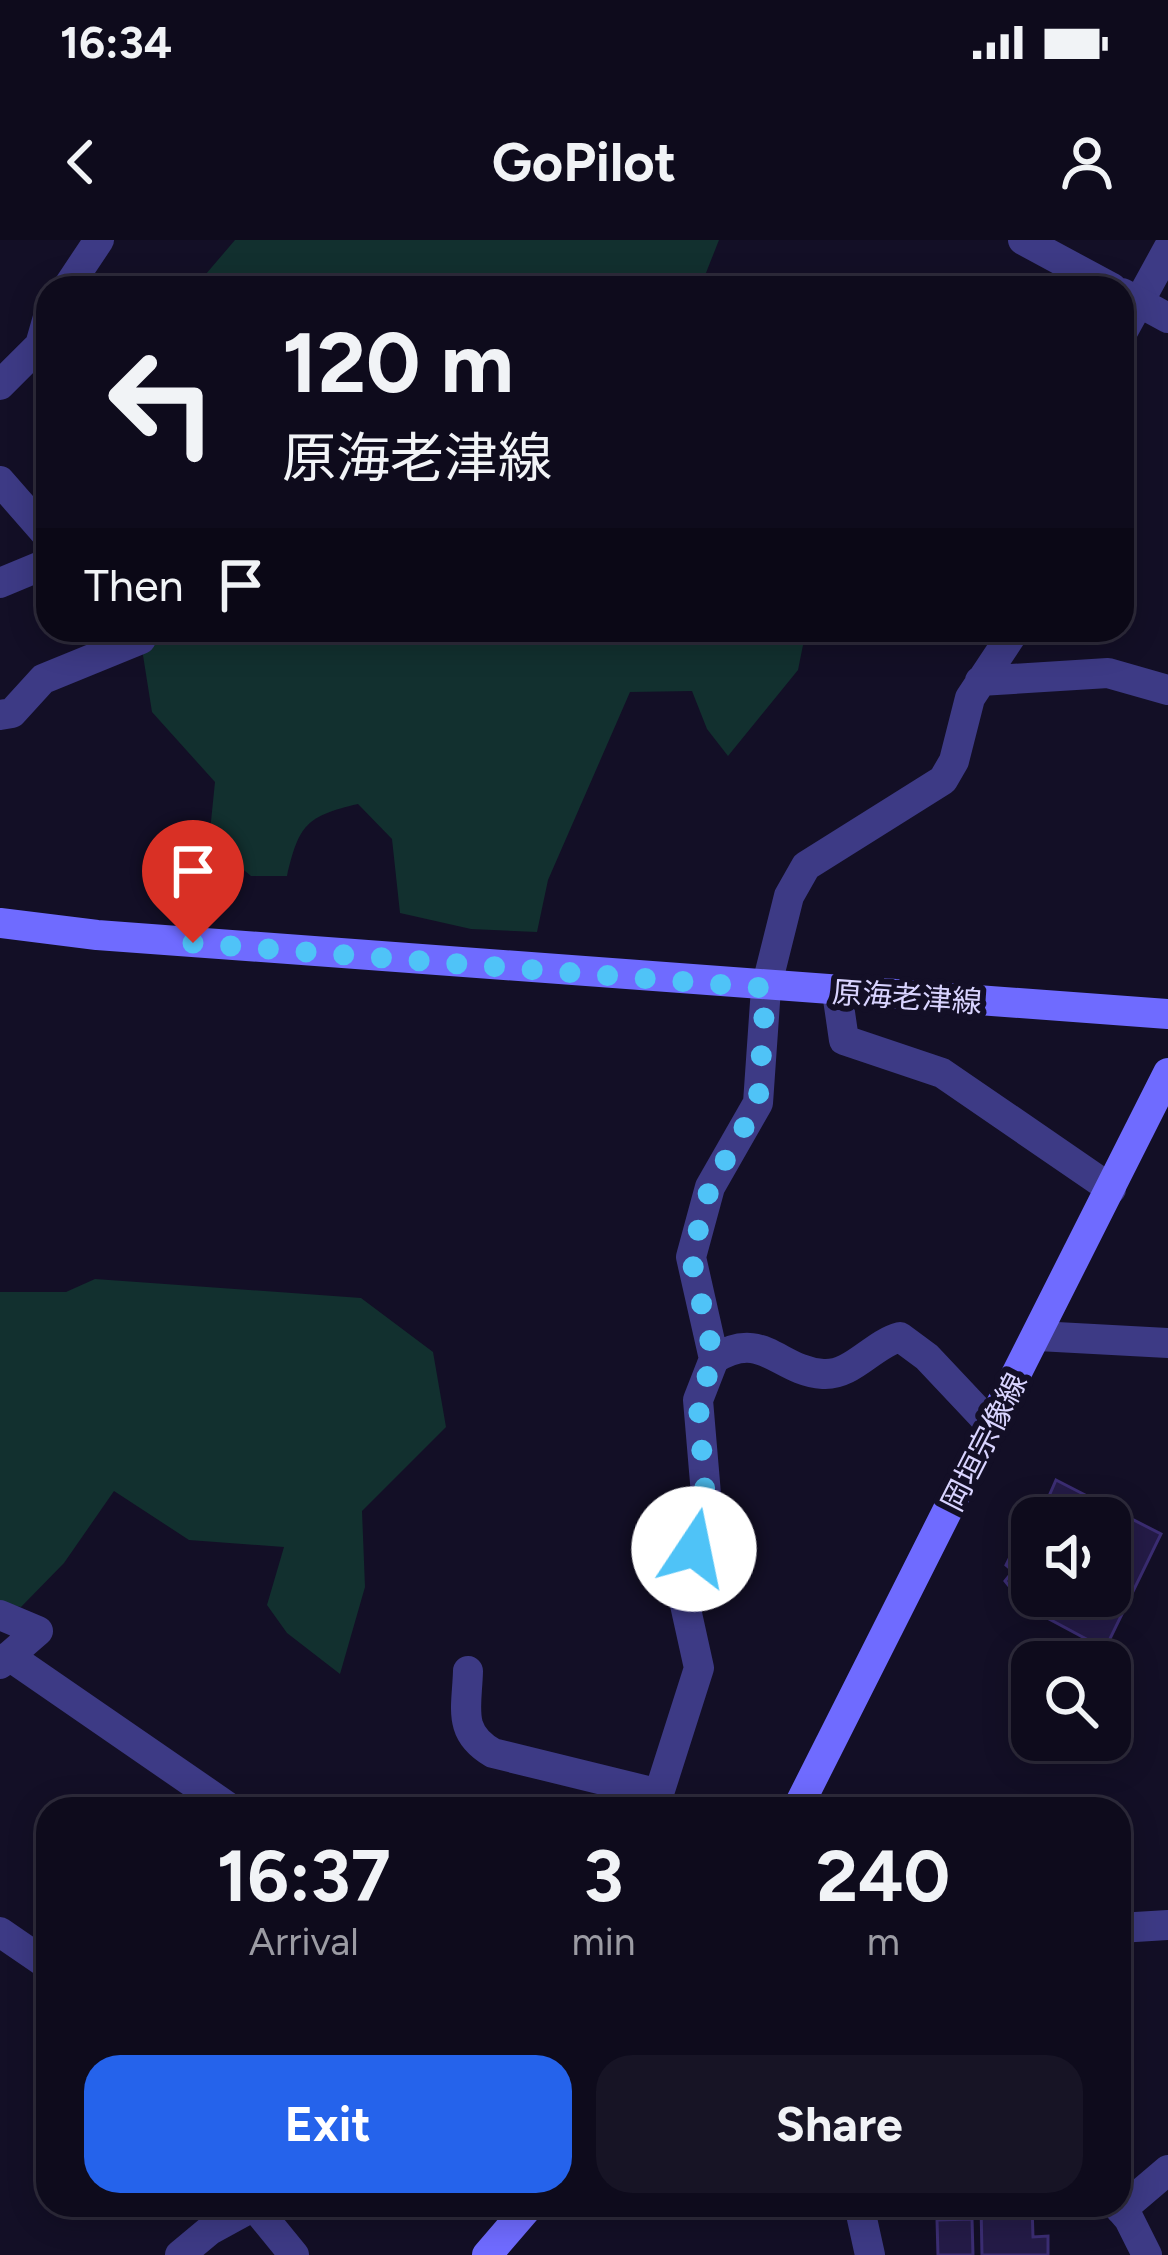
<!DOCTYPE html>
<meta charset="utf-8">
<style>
:root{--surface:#0e0b1c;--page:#171425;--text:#f1f3f6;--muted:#9b9ba3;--line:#2e2b3b;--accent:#2563eb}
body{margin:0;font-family:Figtree,"Noto Sans JP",sans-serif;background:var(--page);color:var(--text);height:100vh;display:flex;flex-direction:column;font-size:45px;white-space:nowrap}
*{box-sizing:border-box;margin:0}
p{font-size:39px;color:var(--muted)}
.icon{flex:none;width:66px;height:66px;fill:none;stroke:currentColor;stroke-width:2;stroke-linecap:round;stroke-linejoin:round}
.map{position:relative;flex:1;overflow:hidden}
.panel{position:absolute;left:36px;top:1557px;width:1095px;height:420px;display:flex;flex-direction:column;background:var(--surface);border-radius:36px;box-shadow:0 6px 30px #0003,0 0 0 3px var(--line)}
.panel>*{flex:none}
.top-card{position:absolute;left:36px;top:36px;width:1098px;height:366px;border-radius:36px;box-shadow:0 6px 30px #0003,0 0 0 3px var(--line);background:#0e0b1c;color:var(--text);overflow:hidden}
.controls{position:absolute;left:1011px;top:1257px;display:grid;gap:24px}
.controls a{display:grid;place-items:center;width:120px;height:120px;border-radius:24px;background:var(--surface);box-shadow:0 6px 30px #0003,0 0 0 3px var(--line);font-size:60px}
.pin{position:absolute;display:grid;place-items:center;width:102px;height:102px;color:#fff;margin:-123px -51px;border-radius:50% 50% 50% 0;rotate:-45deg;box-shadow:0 0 12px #0007}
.pin .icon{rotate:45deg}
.me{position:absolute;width:132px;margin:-66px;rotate:11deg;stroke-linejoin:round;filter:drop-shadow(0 0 9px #0008)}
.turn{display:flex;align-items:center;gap:42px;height:252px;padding:0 48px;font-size:54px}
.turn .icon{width:156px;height:156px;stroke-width:2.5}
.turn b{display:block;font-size:84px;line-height:102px}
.then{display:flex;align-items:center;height:114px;padding:0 48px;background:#0003;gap:24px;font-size:45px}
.eta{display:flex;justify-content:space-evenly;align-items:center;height:204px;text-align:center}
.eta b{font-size:72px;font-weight:700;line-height:84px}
.cta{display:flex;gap:24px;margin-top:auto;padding:24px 48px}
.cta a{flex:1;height:138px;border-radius:36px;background:var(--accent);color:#fff;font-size:48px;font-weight:700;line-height:138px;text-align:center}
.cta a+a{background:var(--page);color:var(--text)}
.status{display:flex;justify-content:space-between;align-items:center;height:84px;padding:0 60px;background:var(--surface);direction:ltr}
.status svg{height:33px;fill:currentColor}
header{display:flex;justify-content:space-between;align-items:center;height:156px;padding:0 48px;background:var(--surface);font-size:54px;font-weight:700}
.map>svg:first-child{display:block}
</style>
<div class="status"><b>16:34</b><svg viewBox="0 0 49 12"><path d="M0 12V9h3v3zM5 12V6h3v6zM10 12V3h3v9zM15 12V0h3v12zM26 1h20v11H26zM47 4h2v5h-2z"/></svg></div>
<header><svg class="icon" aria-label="back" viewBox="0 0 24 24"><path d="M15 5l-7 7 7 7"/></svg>GoPilot<svg class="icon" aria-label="person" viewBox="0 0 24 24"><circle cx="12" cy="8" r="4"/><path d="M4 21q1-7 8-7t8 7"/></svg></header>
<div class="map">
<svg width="1168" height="2015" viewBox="0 0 1168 2015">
<rect width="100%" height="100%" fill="#130f26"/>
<path fill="#12302f" d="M235,0H719L700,48H194Z
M139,390H806L798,430L728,516L707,489L692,451L630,452L548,640L537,692L471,689L400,673L392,599L358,564C306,576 299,585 287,636H251L209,601L215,542L152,472Z
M95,1039L361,1058L433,1112L446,1187L362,1271L365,1347L340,1434L287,1393L267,1365L284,1307L189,1300L114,1251L64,1323L21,1367L0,1362V1052H66Z"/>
<path fill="#241b47" stroke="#3b2d73" stroke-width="3" fill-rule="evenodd" d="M1056,1240L1161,1294L1105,1409L1025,1366L1005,1341L1013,1331L1006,1325L1039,1258L1046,1263ZM1032,1278H1110V1356H1032Z
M981,1965H1032L1033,1997L1048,1996V2015H982Z
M972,1979L973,2015H938L937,1980Z"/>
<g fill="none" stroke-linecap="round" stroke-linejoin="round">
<path stroke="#3d3a85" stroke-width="30" d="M67,48L99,0
M1122,93L1168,9
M0,145L40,105L48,77
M0,241L48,296
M0,343L48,323
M980,441L1108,433L1168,450
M0,475L12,473L43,439L141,399
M837,752L844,800L942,833L1111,949
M1038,1096L1168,1103
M714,1119C763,1088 778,1131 823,1134C852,1136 873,1104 900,1097L927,1117L992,1186
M0,1375L38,1391L0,1424
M9,1416L231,1569
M468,1431C467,1468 457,1492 493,1513L656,1553
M654,1569L699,1428L682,1351L707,1266L698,1160L714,1119L691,1017L710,947L758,863L766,748L789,656L806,626L943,540L954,521L970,458L1015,390
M1119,1688L1168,1685
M0,1692L48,1725
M859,1965L870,2015
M1117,1965L1129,1979L1147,2015
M254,1966L294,2015
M1121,1970L1168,1930
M180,2015L210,1990L256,1965"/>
<path stroke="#3d3a85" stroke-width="30" d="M1023,0L1112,48
M1122,53L1168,78"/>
<path stroke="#6f6bff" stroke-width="30" d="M0,683L97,695L1168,774
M797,1569L1168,833
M487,2015L530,1965"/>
</g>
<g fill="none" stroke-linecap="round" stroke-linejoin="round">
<path stroke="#4fc3f7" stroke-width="21" stroke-dasharray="0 37.8" d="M193,703L766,748L758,863L710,947L691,1017L714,1119L698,1160L706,1266L694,1309"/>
</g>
<g text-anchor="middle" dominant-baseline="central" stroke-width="12" stroke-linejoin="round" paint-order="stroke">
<g font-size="30" fill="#d9d4ff" stroke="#130f26">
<text transform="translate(907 757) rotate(4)">原海老津線</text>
<text transform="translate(984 1202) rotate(-63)">岡垣宗像線</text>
</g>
</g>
</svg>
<div class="controls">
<a><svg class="icon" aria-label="sound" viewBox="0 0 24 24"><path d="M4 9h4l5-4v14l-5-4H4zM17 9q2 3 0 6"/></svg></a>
<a><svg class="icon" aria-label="search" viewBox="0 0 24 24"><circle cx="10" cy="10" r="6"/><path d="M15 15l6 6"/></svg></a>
</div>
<div class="pin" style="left:193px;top:703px;background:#d93025"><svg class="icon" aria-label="arrive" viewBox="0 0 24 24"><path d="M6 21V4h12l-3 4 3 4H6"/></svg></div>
<svg class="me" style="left:694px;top:1309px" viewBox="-20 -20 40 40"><circle r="19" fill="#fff"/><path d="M0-13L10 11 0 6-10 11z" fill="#4fc3f7"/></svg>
<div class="top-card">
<div class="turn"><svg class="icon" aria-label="left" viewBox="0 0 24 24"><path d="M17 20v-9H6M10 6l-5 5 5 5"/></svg><div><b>120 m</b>原海老津線</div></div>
<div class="then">Then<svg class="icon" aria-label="arrive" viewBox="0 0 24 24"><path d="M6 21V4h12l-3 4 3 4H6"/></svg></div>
</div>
<section class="panel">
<div class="eta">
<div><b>16:37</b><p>Arrival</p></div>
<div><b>3</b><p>min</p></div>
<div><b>240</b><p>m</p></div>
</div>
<div class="cta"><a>Exit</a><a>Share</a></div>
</section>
</div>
